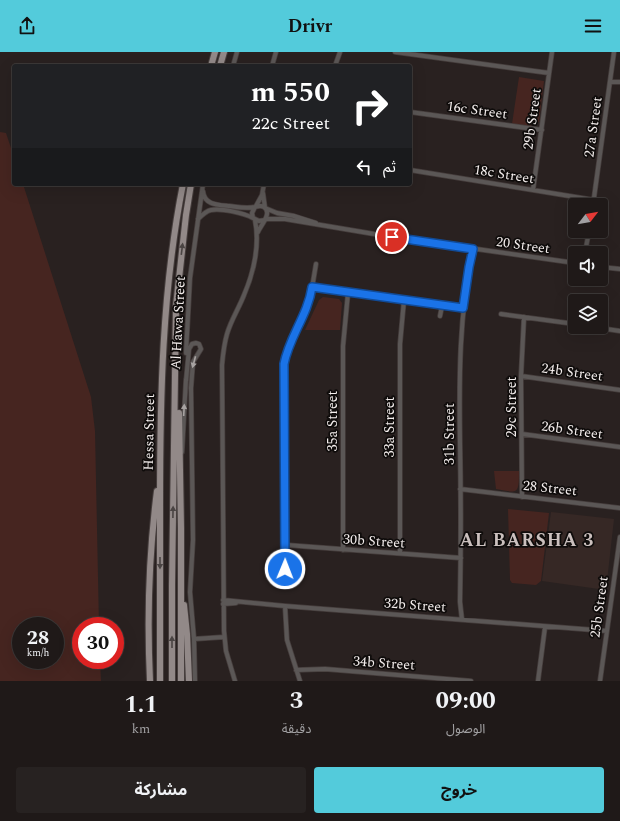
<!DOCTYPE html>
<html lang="ar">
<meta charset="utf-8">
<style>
:root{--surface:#1f1918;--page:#272221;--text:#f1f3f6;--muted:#a1a0a2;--line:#3c3837;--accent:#53cbdb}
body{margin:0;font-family:Spectral,"Noto Sans Arabic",serif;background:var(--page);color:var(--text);direction:rtl;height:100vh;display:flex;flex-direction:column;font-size:15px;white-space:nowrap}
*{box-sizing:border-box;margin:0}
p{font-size:13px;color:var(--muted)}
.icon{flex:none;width:22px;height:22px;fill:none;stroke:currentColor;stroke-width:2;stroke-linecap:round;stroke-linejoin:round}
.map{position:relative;height:629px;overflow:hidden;direction:ltr}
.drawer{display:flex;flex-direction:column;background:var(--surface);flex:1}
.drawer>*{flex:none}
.guide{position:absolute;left:12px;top:12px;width:400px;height:122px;border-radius:4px;box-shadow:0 4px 16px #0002,0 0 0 1px var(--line);direction:rtl;background:#202124;color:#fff;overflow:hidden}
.needle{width:26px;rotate:59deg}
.buttons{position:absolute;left:568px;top:146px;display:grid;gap:8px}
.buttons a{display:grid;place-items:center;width:40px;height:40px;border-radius:4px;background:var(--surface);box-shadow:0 4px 16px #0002,0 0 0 1px var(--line);font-size:20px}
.speed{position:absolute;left:12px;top:565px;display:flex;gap:8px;font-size:20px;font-weight:700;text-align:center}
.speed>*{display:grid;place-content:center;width:52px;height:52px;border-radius:50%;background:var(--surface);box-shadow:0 4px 16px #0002,0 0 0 1px var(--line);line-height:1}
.speed small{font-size:10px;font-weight:400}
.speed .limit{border:6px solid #d22;background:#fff;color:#111}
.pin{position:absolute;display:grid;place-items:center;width:34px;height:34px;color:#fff;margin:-17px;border:2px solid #fff;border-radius:50%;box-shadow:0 1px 4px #0007}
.me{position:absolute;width:44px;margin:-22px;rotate:1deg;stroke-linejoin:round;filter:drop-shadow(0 0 3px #0008)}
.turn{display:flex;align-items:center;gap:14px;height:84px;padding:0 16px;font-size:18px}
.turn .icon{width:52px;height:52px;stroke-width:2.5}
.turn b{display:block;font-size:28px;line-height:34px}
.then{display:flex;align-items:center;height:38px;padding:0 16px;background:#0003;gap:8px;font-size:15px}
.eta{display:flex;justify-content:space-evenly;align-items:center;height:68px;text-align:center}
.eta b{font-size:24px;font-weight:700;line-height:28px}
.cta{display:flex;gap:8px;margin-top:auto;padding:8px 16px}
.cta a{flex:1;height:46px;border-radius:4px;background:var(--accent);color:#111;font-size:16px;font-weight:700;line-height:46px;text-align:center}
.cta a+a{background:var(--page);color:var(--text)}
header{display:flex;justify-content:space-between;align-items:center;height:52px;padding:0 16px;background:var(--accent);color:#111;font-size:18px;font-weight:700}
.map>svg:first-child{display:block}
</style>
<header><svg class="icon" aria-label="menu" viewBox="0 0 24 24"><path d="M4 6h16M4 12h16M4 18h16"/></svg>Drivr<svg class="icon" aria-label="share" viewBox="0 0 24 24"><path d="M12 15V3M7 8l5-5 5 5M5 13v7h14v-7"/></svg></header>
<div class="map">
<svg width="620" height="629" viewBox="0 0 620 629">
<rect width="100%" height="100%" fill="#292120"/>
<path fill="#362825" d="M551,460L614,467L606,538L542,529Z"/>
<path fill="#462520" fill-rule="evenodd" d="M519,25L544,29L539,70L532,69L531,74L512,72Z
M0,80L6,81L14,105V132H23L91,345L95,379L99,574H81V608H100L101,629H0ZM21,574H55V608H21Z
M323,245L339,247L342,251L340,278H305L319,248Z
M494,419H519C519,443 518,441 496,437Z
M508,457L549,461L541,529L536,533L512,531L510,528Z"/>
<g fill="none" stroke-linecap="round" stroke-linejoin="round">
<defs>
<path id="street" d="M395,0L549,21
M233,14L237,0
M272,14L276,0
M335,14L340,0
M610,30H620
M410,60L542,78
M410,118L594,148
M533,138L552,0
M203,139C204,153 218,153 229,154C238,155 246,157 255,155
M263,141L265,156
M593,153L614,0
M256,154L262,143L264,132
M265,156L277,161L294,164L316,171
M198,167C202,163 206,159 211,158C221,156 244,161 253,166
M266,167H285L392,185L575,211
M258,180C260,174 273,161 264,155C261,153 258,154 255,155L252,161L253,166L259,169L265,168
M585,201L589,179
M601,215L620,217
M313,235L463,257
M501,262L575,272
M440,264L442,254
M593,275L620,279
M186,301L190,226L203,132
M521,324L620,338
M186,329L189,297L192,292L196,291L199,292L201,297L193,310L191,336L193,488L190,540L194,587L195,629
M522,382L620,395
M182,400L186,327
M460,437L620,456
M522,445L521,324L524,265
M286,493L461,506
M343,498V294L348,241
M400,501V292L404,248
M285,517L284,312L288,300L310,248L316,212
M223,548L285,554L607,579
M223,552L236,551
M285,554L287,588L300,629
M462,568L460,550C461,497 461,444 460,391C459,326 459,261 473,197
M194,587L224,585
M296,618L325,617L471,629
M235,629L226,599L224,579L222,313C223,302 224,292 227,282C231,268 239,256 244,243C254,220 260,192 255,168
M538,629L545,575
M600,629L620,485"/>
<path id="primary" d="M211,14L215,0
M220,14L224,0
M179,361L181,476V629
M184,553L187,582L189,629
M150,629C147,567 149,501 157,439
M160,629C160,571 160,512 160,454C160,346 162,238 183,132
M172,629V534L176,254L186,163L191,132"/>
</defs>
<use href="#street" stroke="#463e3d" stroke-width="5.5"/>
<use href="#primary" stroke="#463e3d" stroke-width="8"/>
<use href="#street" stroke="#5b5756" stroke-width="4"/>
<use href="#primary" stroke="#928988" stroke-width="6"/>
</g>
<defs><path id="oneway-solid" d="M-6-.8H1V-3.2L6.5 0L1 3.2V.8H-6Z"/></defs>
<g fill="#4a4443">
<use href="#oneway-solid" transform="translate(182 197) rotate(-83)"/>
<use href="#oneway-solid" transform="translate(173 460) rotate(-89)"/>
<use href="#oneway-solid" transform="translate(160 511) rotate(90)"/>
<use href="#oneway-solid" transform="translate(172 590) rotate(-90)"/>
</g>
<g fill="#a8a3a2">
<use href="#oneway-solid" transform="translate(194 310) rotate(105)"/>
<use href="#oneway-solid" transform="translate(184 358) rotate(-87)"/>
</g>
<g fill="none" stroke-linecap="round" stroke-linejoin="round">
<defs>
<path id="route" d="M285,517L284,312C289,285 308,263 312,235L463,256L469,215L473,197L392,185"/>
</defs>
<use href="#route" stroke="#114b97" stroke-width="10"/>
<use href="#route" stroke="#1a73e8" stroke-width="7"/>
</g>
<g text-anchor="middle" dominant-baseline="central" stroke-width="3.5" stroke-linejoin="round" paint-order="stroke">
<g font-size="14" fill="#f5efee" stroke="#0f0c0b">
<text transform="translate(477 58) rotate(8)">16c Street</text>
<text transform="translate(532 67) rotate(-82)">29b Street</text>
<text transform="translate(593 75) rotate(-82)">27a Street</text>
<text transform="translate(504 122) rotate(9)">18c Street</text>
<text transform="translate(523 193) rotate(8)">20 Street</text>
<text transform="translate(178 271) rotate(-87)">Al Hawa Street</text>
<text transform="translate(572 320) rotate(8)">24b Street</text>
<text transform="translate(511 355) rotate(-90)">29c Street</text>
<text transform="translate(332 369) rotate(-90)">35a Street</text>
<text transform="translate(389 375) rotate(-90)">33a Street</text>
<text transform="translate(572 378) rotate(8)">26b Street</text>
<text transform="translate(149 380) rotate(-89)">Hessa Street</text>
<text transform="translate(449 382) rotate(-90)">31b Street</text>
<text transform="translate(550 436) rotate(6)">28 Street</text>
<text transform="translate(374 489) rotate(4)">30b Street</text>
<text transform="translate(415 553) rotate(4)">32b Street</text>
<text transform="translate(599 555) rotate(-82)">25b Street</text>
<text transform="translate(384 611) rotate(4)">34b Street</text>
</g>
<g font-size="18" font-weight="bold" letter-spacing="1" fill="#cbc0be" stroke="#0f0c0b">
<text x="527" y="488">AL BARSHA 3</text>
</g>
</g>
</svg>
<div class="buttons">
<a><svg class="needle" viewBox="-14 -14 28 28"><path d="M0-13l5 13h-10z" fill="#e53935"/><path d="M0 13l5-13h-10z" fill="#a1a0a2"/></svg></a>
<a><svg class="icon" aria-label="sound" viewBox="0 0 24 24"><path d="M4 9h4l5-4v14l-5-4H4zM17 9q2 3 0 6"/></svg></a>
<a><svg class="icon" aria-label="layers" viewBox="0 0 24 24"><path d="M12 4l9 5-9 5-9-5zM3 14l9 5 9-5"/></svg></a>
</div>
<div class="speed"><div>28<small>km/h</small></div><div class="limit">30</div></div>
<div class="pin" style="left:392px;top:185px;background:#d93025"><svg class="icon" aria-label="arrive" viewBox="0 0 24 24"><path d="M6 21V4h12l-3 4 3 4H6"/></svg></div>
<svg class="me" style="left:285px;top:517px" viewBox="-20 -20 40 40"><circle r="17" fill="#1a73e8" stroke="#fff" stroke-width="3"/><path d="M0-11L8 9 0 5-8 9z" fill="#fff"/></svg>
<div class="guide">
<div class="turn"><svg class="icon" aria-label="right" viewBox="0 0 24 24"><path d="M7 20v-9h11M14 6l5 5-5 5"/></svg><div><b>550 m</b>22c Street</div></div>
<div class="then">ثم<svg class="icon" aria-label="left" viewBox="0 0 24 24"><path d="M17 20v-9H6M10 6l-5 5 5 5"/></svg></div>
</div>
</div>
<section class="drawer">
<div class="eta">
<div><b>09:00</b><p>الوصول</p></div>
<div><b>3</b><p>دقيقة</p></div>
<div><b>1.1</b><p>km</p></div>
</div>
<div class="cta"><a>خروج</a><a>مشاركة</a></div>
</section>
